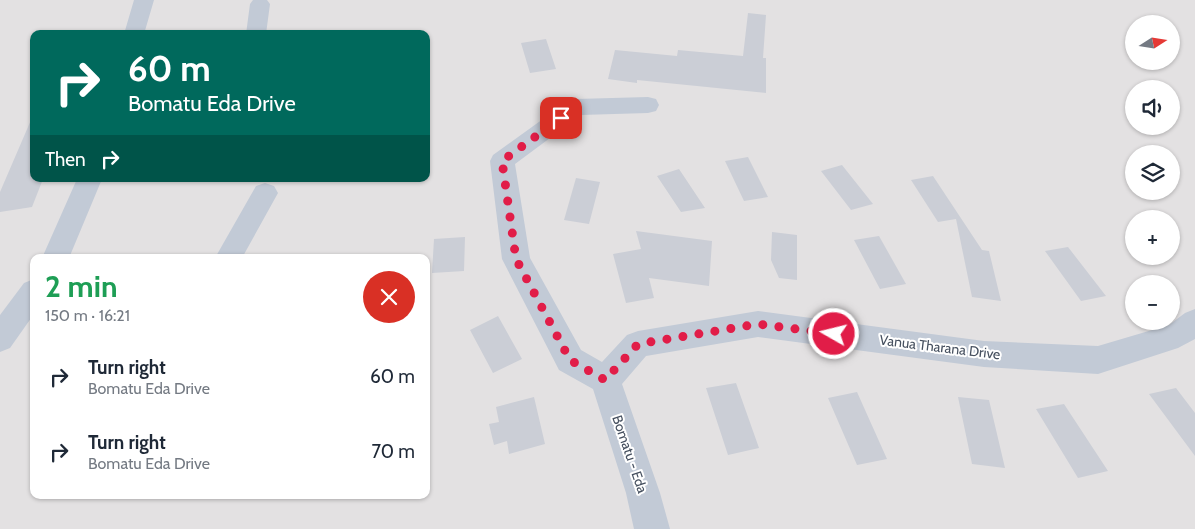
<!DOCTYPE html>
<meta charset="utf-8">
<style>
:root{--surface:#fff;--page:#f6f6f7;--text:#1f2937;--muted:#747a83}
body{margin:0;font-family:Cabin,sans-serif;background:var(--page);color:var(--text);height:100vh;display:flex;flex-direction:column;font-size:19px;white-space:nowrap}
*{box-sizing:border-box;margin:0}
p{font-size:16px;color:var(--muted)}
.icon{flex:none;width:28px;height:28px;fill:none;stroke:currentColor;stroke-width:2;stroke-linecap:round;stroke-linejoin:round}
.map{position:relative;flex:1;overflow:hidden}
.panel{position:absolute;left:30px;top:254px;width:400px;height:245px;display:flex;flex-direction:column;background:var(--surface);border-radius:10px;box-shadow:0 1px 4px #0004}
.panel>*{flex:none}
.top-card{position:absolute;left:30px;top:30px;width:400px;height:152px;border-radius:10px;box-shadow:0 1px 4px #0004;background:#00695c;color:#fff;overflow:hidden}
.needle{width:32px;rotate:78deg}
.tools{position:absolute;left:1125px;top:15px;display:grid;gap:10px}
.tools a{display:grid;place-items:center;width:55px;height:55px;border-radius:50%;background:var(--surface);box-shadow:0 1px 4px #0004;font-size:25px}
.pin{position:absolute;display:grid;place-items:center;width:42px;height:42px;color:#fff;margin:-21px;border-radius:10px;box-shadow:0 2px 8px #0006}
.me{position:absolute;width:55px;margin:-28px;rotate:278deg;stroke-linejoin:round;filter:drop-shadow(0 0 4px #0008)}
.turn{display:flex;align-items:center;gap:18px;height:105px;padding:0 15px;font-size:22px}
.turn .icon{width:65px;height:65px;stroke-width:2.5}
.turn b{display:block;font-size:35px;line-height:42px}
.then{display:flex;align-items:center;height:48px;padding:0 15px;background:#0003;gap:10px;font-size:19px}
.round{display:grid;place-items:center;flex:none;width:52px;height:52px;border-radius:26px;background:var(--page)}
.overview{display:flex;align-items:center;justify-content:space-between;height:85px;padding:0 15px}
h1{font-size:30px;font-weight:700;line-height:38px;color:#1e9e55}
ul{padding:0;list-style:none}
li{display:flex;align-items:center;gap:15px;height:75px;padding:0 15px}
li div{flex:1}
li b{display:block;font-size:19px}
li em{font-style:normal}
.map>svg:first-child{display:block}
</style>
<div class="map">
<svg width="1195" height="529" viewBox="0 0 1195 529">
<rect width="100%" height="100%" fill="#f2f0f0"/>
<path fill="#e3e1e2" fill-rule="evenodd" d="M0,0H1195V529H0ZM1134,24H1171V61H1134ZM34,34H426V179H34ZM1134,89H1171V126H1134ZM1134,154H1171V191H1134ZM1134,219H1171V256H1134ZM34,258H426V495H34ZM1134,284H1171V321H1134Z"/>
<path fill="#cbced6" d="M748,13L766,15L763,58H766V93L637,80V83L608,79L615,50L677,56L678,50L743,56Z
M546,39L556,69L530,73L521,43Z
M34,113V180L43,179L32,207L0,212V192Z
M748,157L768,197L744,201L725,161Z
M842,165L873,204L851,210L821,171Z
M679,169L705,208L681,212L657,176Z
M933,176L982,250L989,251L1001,301L972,297L956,219L938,222L911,180Z
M576,178L600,182L589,224L564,220Z
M636,231L712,241L709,286L649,278L654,298L626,303L613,254L641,249Z
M772,232L797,235V280L779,278L771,260Z
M879,236L906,284L880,289L854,240Z
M465,237L464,271L432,273L434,239Z
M1068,247L1106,296L1081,301L1045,251Z
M498,316L522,359L493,373L470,330Z
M736,383L759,448L728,455L706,388Z
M1176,388L1195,413V456L1149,394Z
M857,392L887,459L857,465L828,398Z
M534,397L545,444L509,454L507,441L494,445L489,424L499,422L496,407Z
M958,397L989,400L1005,468L972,464Z
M1064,404L1108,471L1078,478L1036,409Z"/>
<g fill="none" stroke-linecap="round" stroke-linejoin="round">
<path fill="#c2cad6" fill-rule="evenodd" d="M134,0H154L144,34H124Z
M253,0H267L270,4L266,34H246L250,4Z
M648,97L656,99L659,105L656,111L648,113L581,115L515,164L530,258L581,350L602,362L627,335L638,331L758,311L984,341L1098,346L1169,325L1185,313L1195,309V339L1178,348L1098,374L984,367L758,337L646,356L622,384L660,493L670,529H634L626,493L593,389L559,370L502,259L490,161L493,155L568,101L576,99Z
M77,179H102L69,258H42Z
M265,183L274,186L278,193L242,258H215L256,186Z
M34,279V314L10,348L0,352V315L24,283Z"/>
</g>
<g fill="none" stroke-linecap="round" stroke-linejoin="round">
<path stroke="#e11d48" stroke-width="9" stroke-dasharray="0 16.2" d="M561,118L502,161L516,259L570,360L605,380L638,344L758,324L834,334"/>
</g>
<g text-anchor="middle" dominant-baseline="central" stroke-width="4" stroke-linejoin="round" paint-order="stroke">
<g font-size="14" fill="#46505f" stroke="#fff">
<text transform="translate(940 347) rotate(7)">Vanua Tharana Drive</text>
<text transform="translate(630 454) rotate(71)">Bomatu - Eda</text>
</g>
</g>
</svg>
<div class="tools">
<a><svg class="needle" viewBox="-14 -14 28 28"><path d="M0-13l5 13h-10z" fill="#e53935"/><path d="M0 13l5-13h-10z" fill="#747a83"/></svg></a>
<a><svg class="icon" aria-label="sound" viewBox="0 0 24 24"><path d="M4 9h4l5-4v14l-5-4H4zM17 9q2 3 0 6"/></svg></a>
<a><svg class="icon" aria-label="layers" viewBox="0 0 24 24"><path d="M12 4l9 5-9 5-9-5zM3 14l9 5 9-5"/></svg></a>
<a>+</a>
<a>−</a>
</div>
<div class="pin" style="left:561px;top:118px;background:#d93025"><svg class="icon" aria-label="arrive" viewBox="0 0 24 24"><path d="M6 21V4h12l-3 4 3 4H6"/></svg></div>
<svg class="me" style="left:834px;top:334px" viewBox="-20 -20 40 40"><circle r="17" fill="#e11d48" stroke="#fff" stroke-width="3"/><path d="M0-11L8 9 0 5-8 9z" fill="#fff"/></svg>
<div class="top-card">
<div class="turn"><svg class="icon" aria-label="right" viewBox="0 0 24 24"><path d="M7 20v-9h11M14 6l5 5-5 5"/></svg><div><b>60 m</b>Bomatu Eda Drive</div></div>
<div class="then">Then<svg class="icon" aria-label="right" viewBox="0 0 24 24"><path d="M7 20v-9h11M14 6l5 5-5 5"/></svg></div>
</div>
<section class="panel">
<div class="overview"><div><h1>2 min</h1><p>150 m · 16:21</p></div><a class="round" style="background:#d93025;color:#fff"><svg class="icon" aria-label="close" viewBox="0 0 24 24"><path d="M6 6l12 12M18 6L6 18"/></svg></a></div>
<ul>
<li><svg class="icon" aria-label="right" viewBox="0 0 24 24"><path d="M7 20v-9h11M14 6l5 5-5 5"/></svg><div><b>Turn right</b><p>Bomatu Eda Drive</p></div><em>60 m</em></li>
<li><svg class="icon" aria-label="right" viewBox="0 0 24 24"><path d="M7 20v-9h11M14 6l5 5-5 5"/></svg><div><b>Turn right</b><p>Bomatu Eda Drive</p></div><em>70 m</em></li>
</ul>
</section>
</div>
